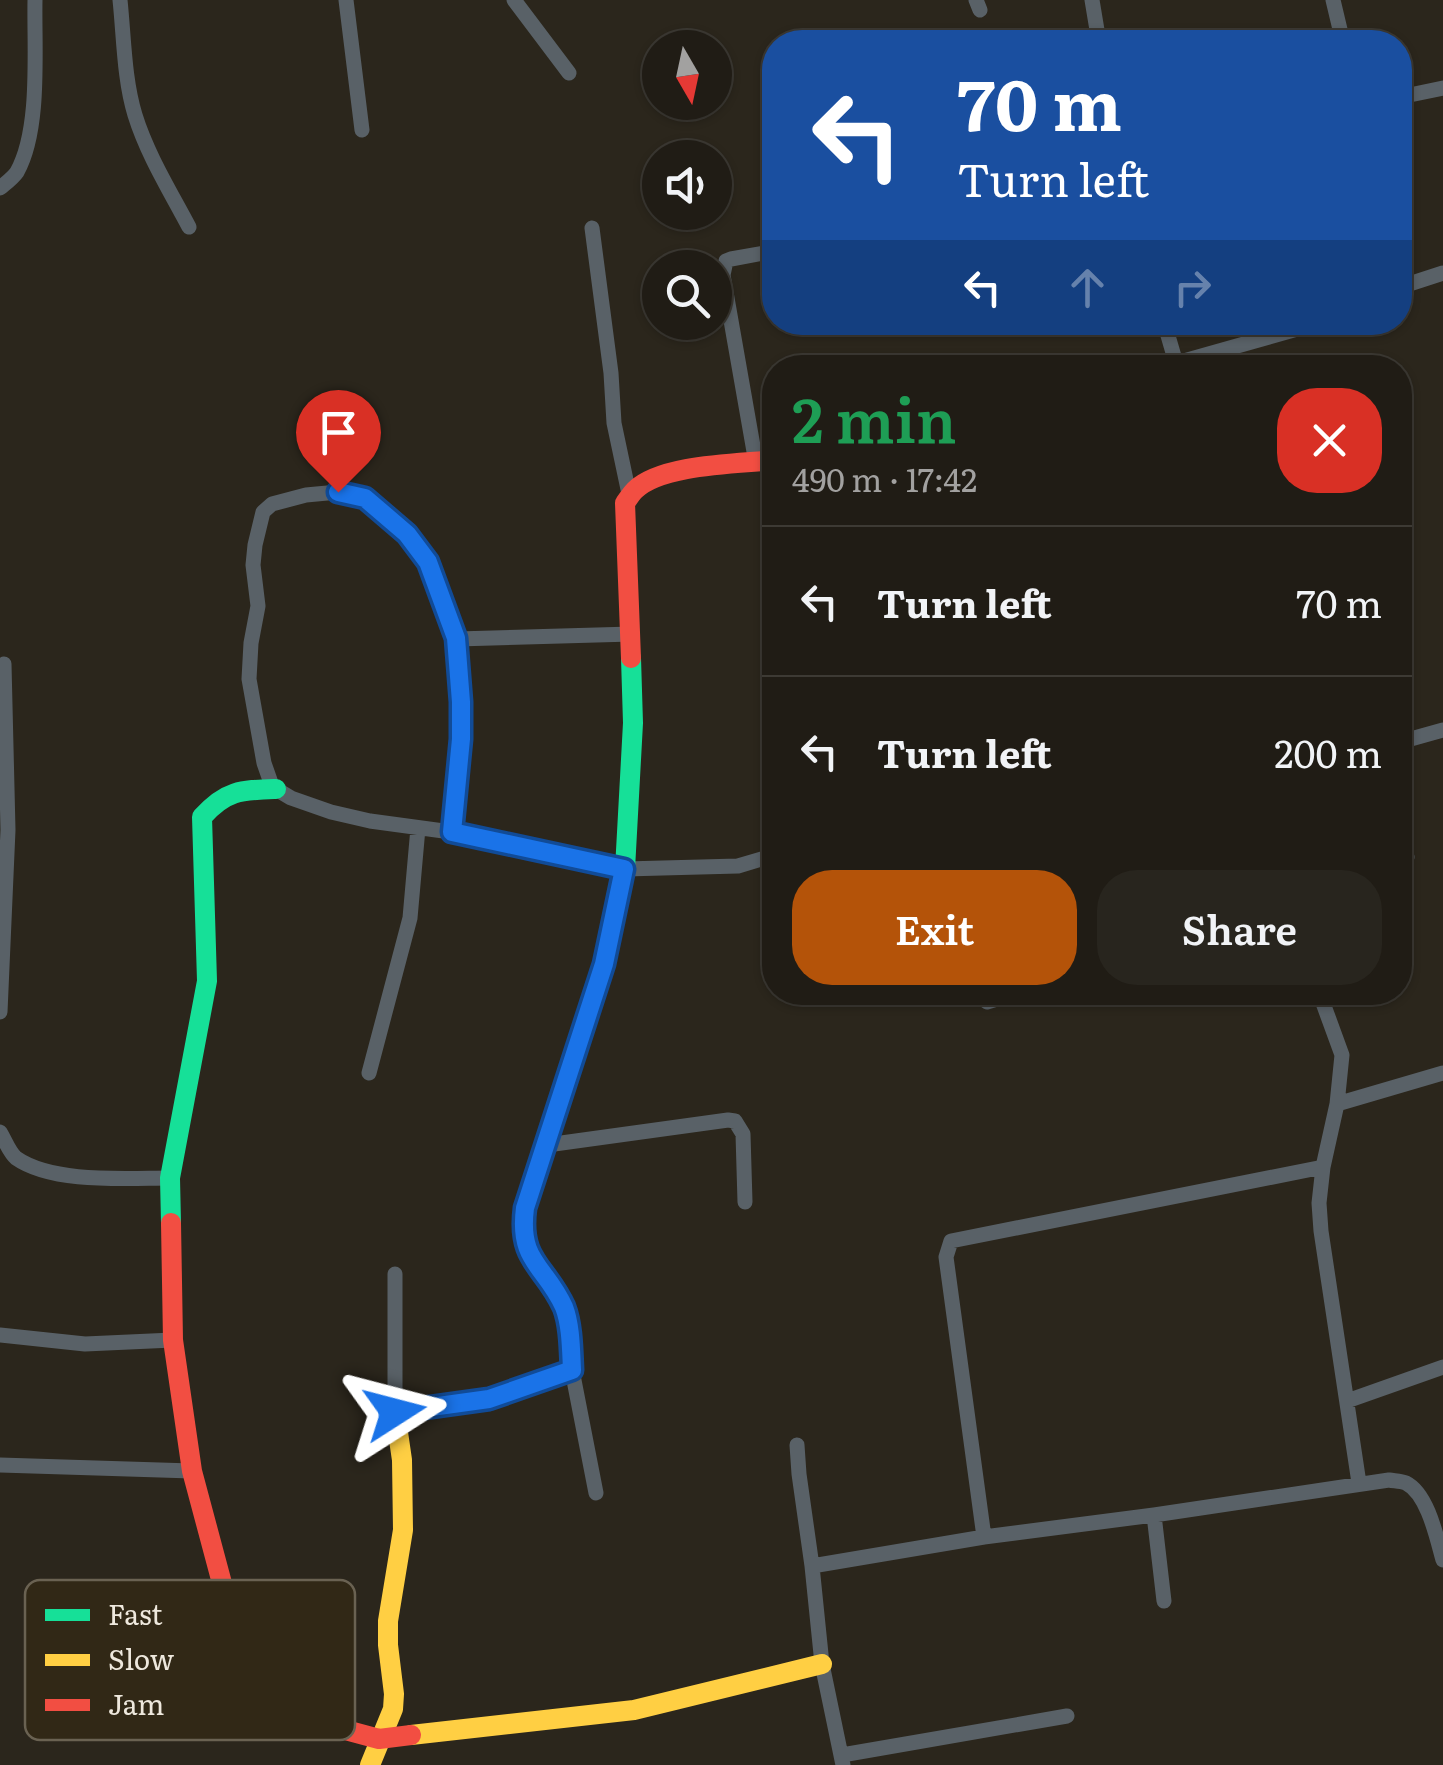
<!DOCTYPE html>
<meta charset="utf-8">
<style>
:root{--surface:#201c15;--page:#28251e;--text:#f1f3f6;--muted:#a2a1a0;--line:#3d3a34;--accent:#b45309}
body{margin:0;font-family:Literata,serif;background:var(--page);color:var(--text);height:100vh;display:flex;flex-direction:column;font-size:38px;white-space:nowrap}
*{box-sizing:border-box;margin:0}
p{font-size:32px;color:var(--muted)}
.icon{flex:none;width:55px;height:55px;fill:none;stroke:currentColor;stroke-width:2;stroke-linecap:round;stroke-linejoin:round}
.map{position:relative;flex:1;overflow:hidden}
.details{position:absolute;left:762px;top:355px;width:650px;height:650px;display:flex;flex-direction:column;background:var(--surface);border-radius:40px;box-shadow:0 2px 8px #0004,0 0 0 2px var(--line)}
.details>*{flex:none}
.banner{position:absolute;left:762px;top:30px;width:650px;height:305px;border-radius:40px;box-shadow:0 2px 8px #0004,0 0 0 2px var(--line);background:#1a4fa0;color:#fff;overflow:hidden}
.needle{width:65px;rotate:171deg}
.tools{position:absolute;left:642px;top:30px;display:grid;gap:20px}
.tools a{display:grid;place-items:center;width:90px;height:90px;border-radius:50%;background:var(--surface);box-shadow:0 2px 8px #0004,0 0 0 2px var(--line);font-size:50px}
.pin{position:absolute;display:grid;place-items:center;width:85px;height:85px;color:#fff;margin:-102px -42px;border-radius:50% 50% 50% 0;rotate:-45deg;box-shadow:0 0 10px #0007}
.pin .icon{rotate:45deg}
.me{position:absolute;width:110px;margin:-55px;rotate:81deg;stroke-linejoin:round;filter:drop-shadow(0 0 8px #0008)}
.turn{display:flex;align-items:center;gap:35px;height:210px;padding:0 30px;font-size:45px}
.turn .icon{width:130px;height:130px;stroke-width:2.5}
.turn b{display:block;font-size:70px;line-height:85px}
.lanes{display:flex;align-items:center;height:95px;padding:0 30px;background:#0003;justify-content:center;gap:50px;direction:ltr}
.lanes .off{opacity:.35}
.round{display:grid;place-items:center;flex:none;width:105px;height:105px;border-radius:40px;background:var(--page)}
.overview{display:flex;align-items:center;justify-content:space-between;height:170px;padding:0 30px}
h1{font-size:60px;font-weight:600;line-height:75px;color:#1e9e55}
.cta{display:flex;gap:20px;margin-top:auto;padding:20px 30px}
.cta a{flex:1;height:115px;border-radius:40px;background:var(--accent);color:#fff;font-size:40px;font-weight:600;line-height:115px;text-align:center}
.cta a+a{background:var(--page);color:var(--text)}
ul{padding:0;list-style:none}
li{display:flex;align-items:center;gap:30px;height:150px;padding:0 30px;border-top:2px solid var(--line)}
li div{flex:1}
li b{display:block;font-size:38px}
li em{font-style:normal}
.map>svg:first-child{display:block}
</style>
<div class="map">
<svg width="1443" height="1765" viewBox="0 0 1443 1765">
<rect width="100%" height="100%" fill="#2b261c"/>
<g fill="none" stroke-linecap="round" stroke-linejoin="round">
<path stroke="#596167" stroke-width="15" d="M120,0C124,38 124,79 135,115C147,154 170,191 189,227
M346,0L362,130
M514,0L569,73
M976,0L980,10
M1092,0L1099,42
M1333,0L1343,42
M1400,97L1443,88
M0,188C6,183 13,178 17,172C41,129 34,49 35,0
M592,228L611,373L614,423L629,494
M1400,287L1443,273
M1164,322L1176,363
M1159,368L1322,322
M756,463L723,275L726,261L731,259L775,251
M457,639L632,634
M1400,742L1443,730
M451,832L461,739V702L457,639L428,561L407,534L365,498L338,492L306,495L272,504L263,512L255,545L253,565L258,606L251,643L249,679L264,763L271,783L276,789L291,798L331,812L370,821L451,832L625,869L738,866L775,855
M1400,860L1407,857
M1319,992L1342,1055L1337,1104L1323,1167L1319,1203L1321,1231L1359,1483
M987,1002L1020,992
M0,1012L8,830L4,664
M369,1073L410,918L418,828
M1337,1104L1443,1073
M0,1132C5,1140 9,1152 16,1158C53,1184 127,1178 170,1178
M547,1145L728,1120L735,1121L743,1134L745,1202
M0,1335L85,1344L173,1340
M572,1370L596,1493
M1347,1401L1443,1367
M395,1412V1274
M797,1445L799,1474L812,1566
M0,1465L192,1471
M1154,1515L1164,1601
M984,1537L946,1257L951,1241L1323,1167
M842,1755L1067,1716
M843,1765L822,1664L812,1566L984,1537L1154,1515L1389,1480C1395,1481 1401,1481 1406,1483C1428,1494 1437,1539 1443,1560"/>
<path stroke="#16e098" stroke-width="20" d="M171,1223L170,1178L207,981L202,817C226,790 241,790 276,789
M564,1309C544,1267 521,1261 525,1209L604,964L625,869L633,723L631,658"/>
<path stroke="#ffcf43" stroke-width="20" d="M411,1735L634,1710L822,1664
M370,1765L393,1709L394,1694L388,1645V1621L403,1530L402,1460L395,1412L489,1399L572,1370L569,1330L564,1309"/>
<path stroke="#f24e42" stroke-width="20" d="M631,658L625,503C628,499 631,494 635,490C662,464 738,464 775,460
M171,1223L173,1340L192,1471L250,1688L261,1703L275,1711L379,1739L411,1735"/>
</g>
<g fill="none" stroke-linecap="round" stroke-linejoin="round">
<defs>
<path id="route" d="M338,492L365,498L407,534L428,562L456,638L461,702V739L452,832L624,869L604,964L525,1208C518,1262 545,1265 564,1307C571,1325 571,1350 572,1370L489,1399L395,1412"/>
</defs>
<use href="#route" stroke="#114b97" stroke-width="25"/>
<use href="#route" stroke="#1a73e8" stroke-width="18"/>
</g>
<rect x="25" y="1580" width="330" height="160" rx="15" fill="#312816" stroke="#6a6252" stroke-width="2.5"/>
<rect x="45" y="1609" width="45" height="12" fill="#16e098"/>
<rect x="45" y="1654" width="45" height="12" fill="#ffcf43"/>
<rect x="45" y="1699" width="45" height="12" fill="#f24e42"/>
<g font-size="28" fill="#eee8dd">
<text x="108" y="1625">Fast</text>
<text x="108" y="1670">Slow</text>
<text x="108" y="1715">Jam</text>
</g>
</svg>
<div class="tools">
<a><svg class="needle" viewBox="-14 -14 28 28"><path d="M0-13l5 13h-10z" fill="#e53935"/><path d="M0 13l5-13h-10z" fill="#a2a1a0"/></svg></a>
<a><svg class="icon" aria-label="sound" viewBox="0 0 24 24"><path d="M4 9h4l5-4v14l-5-4H4zM17 9q2 3 0 6"/></svg></a>
<a><svg class="icon" aria-label="search" viewBox="0 0 24 24"><circle cx="10" cy="10" r="6"/><path d="M15 15l6 6"/></svg></a>
</div>
<div class="pin" style="left:338px;top:492px;background:#d93025"><svg class="icon" aria-label="arrive" viewBox="0 0 24 24"><path d="M6 21V4h12l-3 4 3 4H6"/></svg></div>
<svg class="me" style="left:395px;top:1412px" viewBox="-20 -20 40 40"><path d="M0-17L14 15 0 8-14 15z" fill="#1a73e8" stroke="#fff" stroke-width="4"/></svg>
<div class="banner">
<div class="turn"><svg class="icon" aria-label="left" viewBox="0 0 24 24"><path d="M17 20v-9H6M10 6l-5 5 5 5"/></svg><div><b>70 m</b>Turn left</div></div>
<div class="lanes"><svg class="icon" aria-label="left" viewBox="0 0 24 24"><path d="M17 20v-9H6M10 6l-5 5 5 5"/></svg><svg class="icon off" aria-label="ahead" viewBox="0 0 24 24"><path d="M12 20V5M6 11l6-6 6 6"/></svg><svg class="icon off" aria-label="right" viewBox="0 0 24 24"><path d="M7 20v-9h11M14 6l5 5-5 5"/></svg></div>
</div>
<section class="details">
<div class="overview"><div><h1>2 min</h1><p>490 m · 17:42</p></div><a class="round" style="background:#d93025;color:#fff"><svg class="icon" aria-label="close" viewBox="0 0 24 24"><path d="M6 6l12 12M18 6L6 18"/></svg></a></div>
<ul>
<li><svg class="icon" aria-label="left" viewBox="0 0 24 24"><path d="M17 20v-9H6M10 6l-5 5 5 5"/></svg><div><b>Turn left</b></div><em>70 m</em></li>
<li><svg class="icon" aria-label="left" viewBox="0 0 24 24"><path d="M17 20v-9H6M10 6l-5 5 5 5"/></svg><div><b>Turn left</b></div><em>200 m</em></li>
</ul>
<div class="cta"><a>Exit</a><a>Share</a></div>
</section>
</div>
